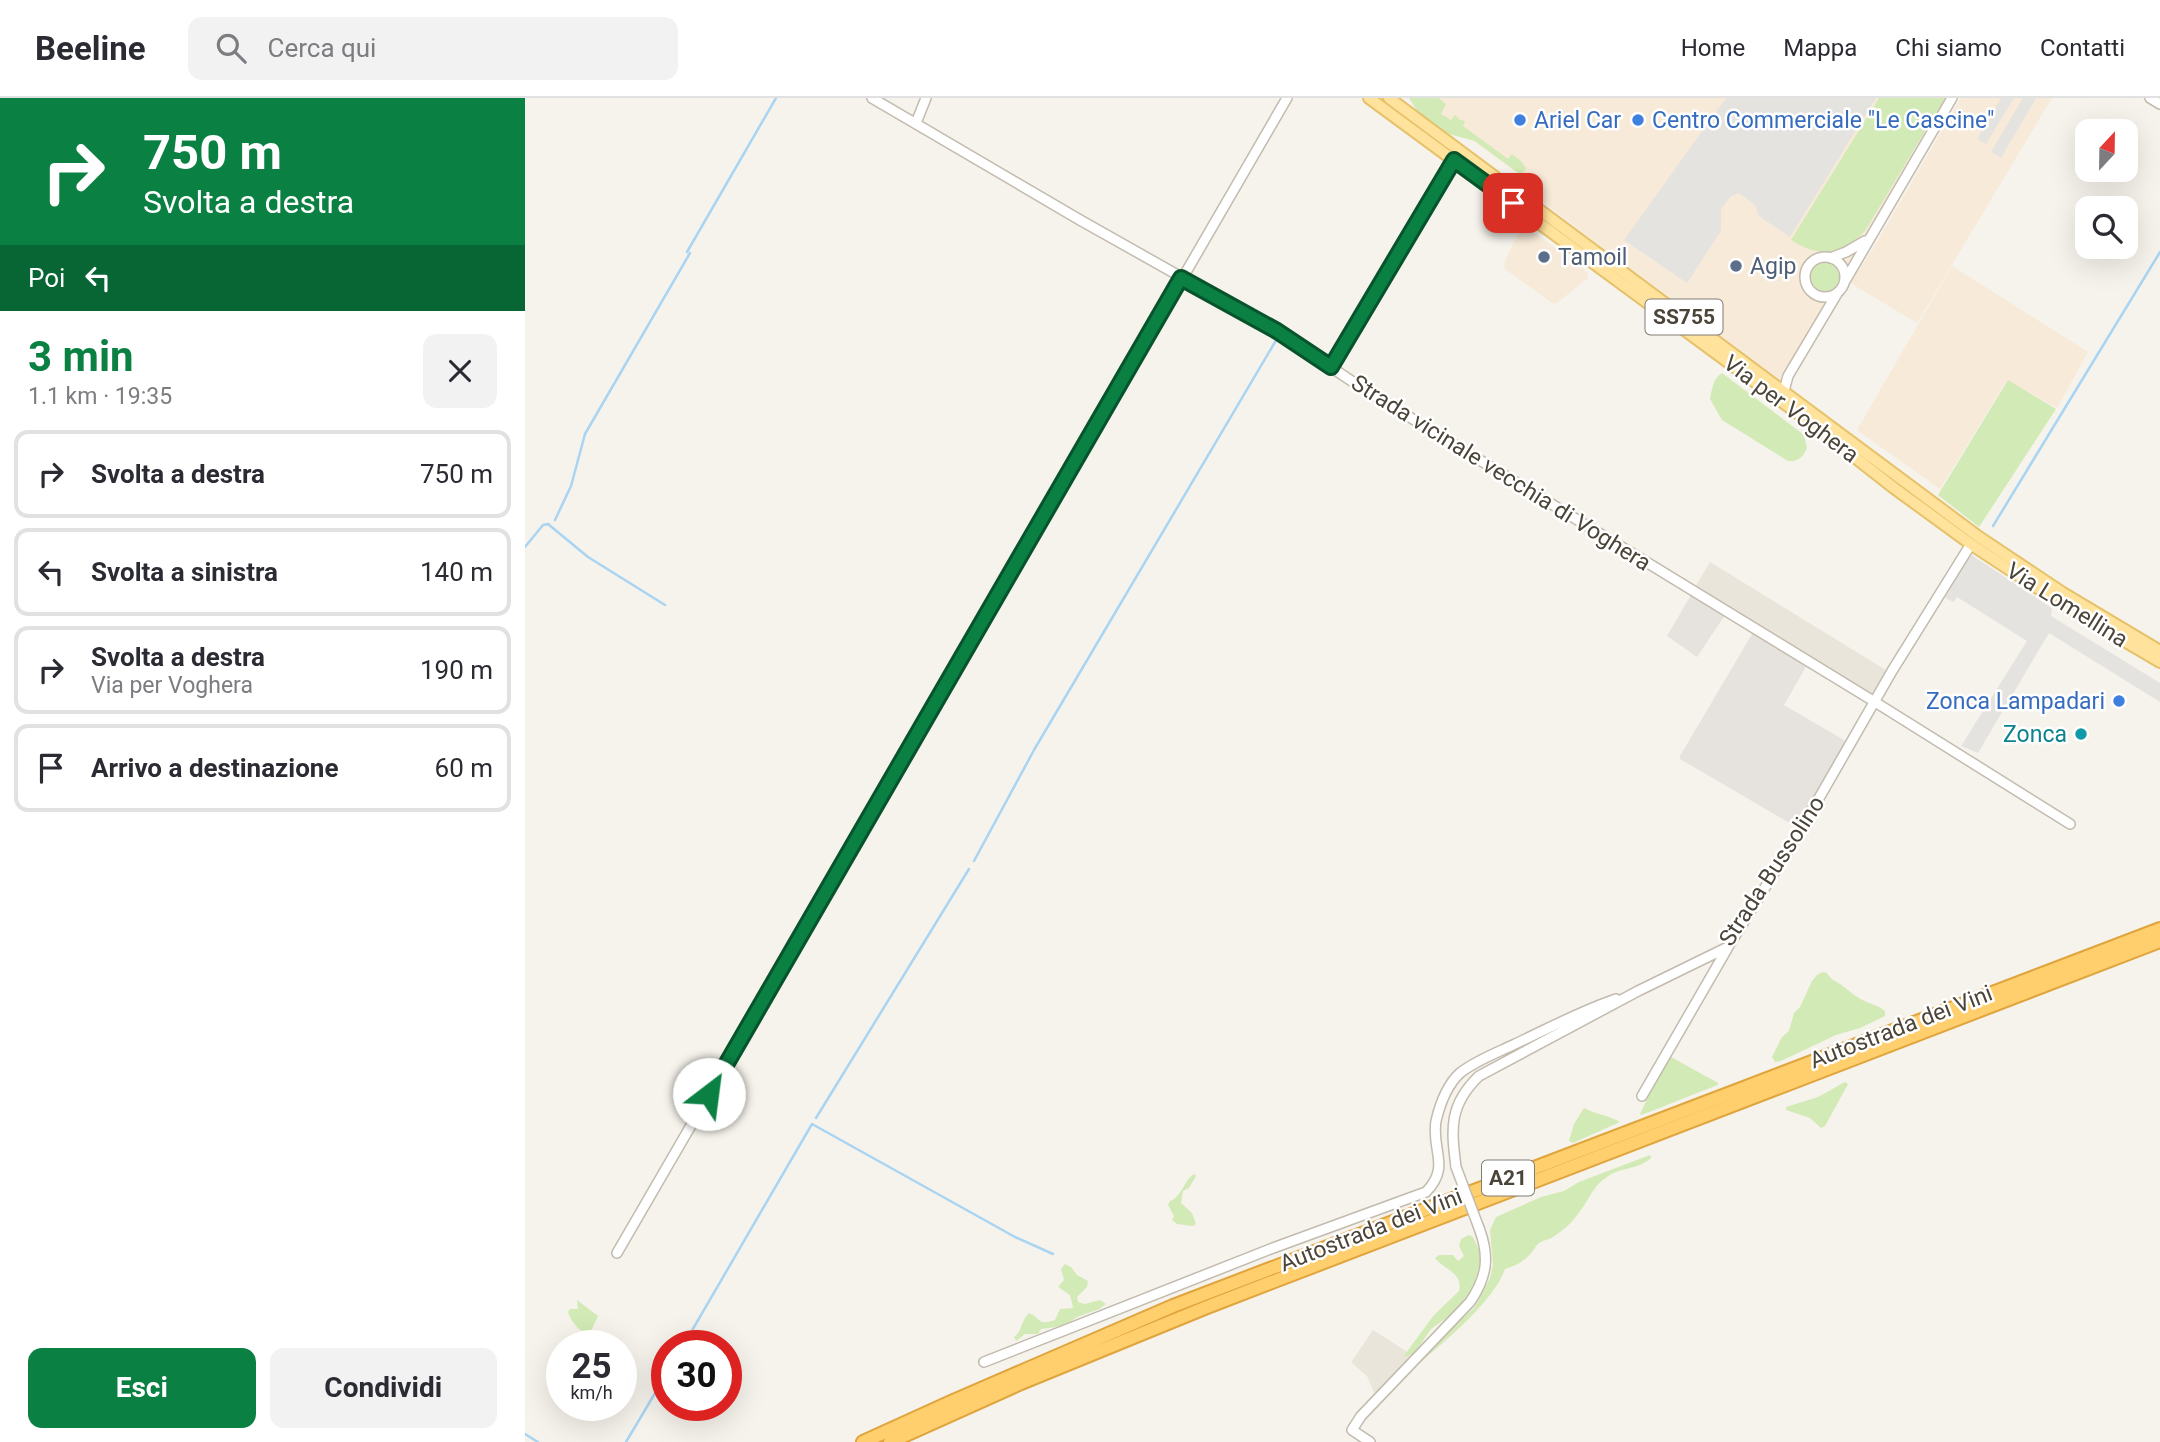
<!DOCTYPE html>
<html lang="it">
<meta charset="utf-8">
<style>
:root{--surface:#fff;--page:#f2f2f3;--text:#2b2b33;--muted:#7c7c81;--line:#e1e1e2;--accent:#0b8043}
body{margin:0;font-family:Roboto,sans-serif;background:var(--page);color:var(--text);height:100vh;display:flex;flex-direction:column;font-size:26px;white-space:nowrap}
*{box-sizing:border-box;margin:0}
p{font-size:23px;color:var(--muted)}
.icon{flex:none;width:38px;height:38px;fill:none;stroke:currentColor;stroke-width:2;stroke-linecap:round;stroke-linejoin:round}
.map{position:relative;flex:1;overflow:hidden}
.panel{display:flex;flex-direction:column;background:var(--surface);width:525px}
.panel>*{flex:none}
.hud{background:#0b8043;color:#fff;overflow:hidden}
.needle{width:46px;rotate:22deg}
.fabs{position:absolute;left:1550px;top:21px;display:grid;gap:14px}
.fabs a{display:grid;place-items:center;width:63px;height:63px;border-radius:14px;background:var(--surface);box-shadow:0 7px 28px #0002;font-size:35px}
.speed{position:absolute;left:21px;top:1232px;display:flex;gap:14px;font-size:35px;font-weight:700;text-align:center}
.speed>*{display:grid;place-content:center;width:91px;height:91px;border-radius:50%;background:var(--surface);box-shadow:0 7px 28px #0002;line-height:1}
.speed small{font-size:18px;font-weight:400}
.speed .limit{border:10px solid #d22;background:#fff;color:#111}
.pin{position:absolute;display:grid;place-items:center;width:60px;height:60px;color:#fff;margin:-30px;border-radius:14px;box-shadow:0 4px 10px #0006}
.me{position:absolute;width:77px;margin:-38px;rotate:30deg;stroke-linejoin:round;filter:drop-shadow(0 0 5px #0008)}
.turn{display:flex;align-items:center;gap:24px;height:147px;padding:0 28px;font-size:32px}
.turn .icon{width:91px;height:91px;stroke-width:2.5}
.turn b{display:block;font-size:49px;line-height:60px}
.then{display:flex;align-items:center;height:66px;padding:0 28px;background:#0003;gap:14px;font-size:26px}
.round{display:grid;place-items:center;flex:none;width:74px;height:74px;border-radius:14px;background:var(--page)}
.summary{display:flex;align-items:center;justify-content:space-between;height:119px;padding:0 28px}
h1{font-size:42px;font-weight:700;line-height:52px;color:var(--accent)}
.primary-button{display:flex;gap:14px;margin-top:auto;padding:14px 28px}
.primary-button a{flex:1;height:80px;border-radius:14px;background:var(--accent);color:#fff;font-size:28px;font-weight:700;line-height:80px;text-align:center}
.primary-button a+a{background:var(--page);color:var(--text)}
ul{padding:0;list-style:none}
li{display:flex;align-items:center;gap:21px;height:88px;margin:0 14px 10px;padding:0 14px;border:4px solid var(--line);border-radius:14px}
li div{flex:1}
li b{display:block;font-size:26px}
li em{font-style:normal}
header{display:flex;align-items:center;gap:42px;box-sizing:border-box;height:98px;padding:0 35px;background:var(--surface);border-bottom:2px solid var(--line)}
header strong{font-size:33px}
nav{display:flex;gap:38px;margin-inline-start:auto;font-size:24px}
.search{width:490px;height:63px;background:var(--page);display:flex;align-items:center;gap:18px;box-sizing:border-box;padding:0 24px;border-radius:14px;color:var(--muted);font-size:26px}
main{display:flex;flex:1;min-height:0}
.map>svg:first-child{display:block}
</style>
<header>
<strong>Beeline</strong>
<div class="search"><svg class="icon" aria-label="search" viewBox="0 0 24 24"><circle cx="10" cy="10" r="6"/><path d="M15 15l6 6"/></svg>Cerca qui</div>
<nav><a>Home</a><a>Mappa</a><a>Chi siamo</a><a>Contatti</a></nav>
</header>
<main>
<section class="panel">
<div class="hud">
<div class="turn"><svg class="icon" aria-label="right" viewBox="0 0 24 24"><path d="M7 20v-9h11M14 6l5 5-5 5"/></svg><div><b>750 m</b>Svolta a destra</div></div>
<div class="then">Poi<svg class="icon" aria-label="left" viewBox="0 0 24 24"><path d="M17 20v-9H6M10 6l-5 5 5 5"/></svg></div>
</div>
<div class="summary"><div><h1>3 min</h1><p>1.1 km · 19:35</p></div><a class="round"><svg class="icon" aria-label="close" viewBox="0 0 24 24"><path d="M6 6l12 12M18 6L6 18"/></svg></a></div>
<ul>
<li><svg class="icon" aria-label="right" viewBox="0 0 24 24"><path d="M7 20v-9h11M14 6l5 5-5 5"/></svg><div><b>Svolta a destra</b></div><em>750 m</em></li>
<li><svg class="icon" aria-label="left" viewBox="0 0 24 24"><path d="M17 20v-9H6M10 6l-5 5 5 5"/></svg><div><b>Svolta a sinistra</b></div><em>140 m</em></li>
<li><svg class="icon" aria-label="right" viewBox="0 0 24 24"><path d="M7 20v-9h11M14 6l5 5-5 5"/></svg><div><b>Svolta a destra</b><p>Via per Voghera</p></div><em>190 m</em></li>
<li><svg class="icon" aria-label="arrive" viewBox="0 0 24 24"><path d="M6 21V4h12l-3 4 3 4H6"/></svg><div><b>Arrivo a destinazione</b></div><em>60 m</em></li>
</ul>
<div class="primary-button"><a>Esci</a><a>Condividi</a></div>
</section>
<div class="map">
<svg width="1635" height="1344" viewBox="0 0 1635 1344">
<rect width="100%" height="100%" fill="#f6f3ec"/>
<path fill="#eae5da" d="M1185,464L1364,574L1350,597L1347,598L1169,491Z
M848,1232L881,1253L886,1258L887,1262L854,1295L849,1294L842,1278L828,1266L827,1263Z"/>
<path fill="#f7ead8" d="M889,0H1427L1254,289L992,83L995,77Z
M1436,0H1527L1392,225L1327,186V182L1348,151Z
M1002,129L1063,175V180L1032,205H1027L980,171L979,165L995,132Z
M1427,168L1563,254L1532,310L1482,282L1415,391L1332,332Z"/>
<path fill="#e6e2dd" d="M1166,497L1200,517L1172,559L1142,538Z
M1227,536H1230L1282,567L1259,607L1324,645L1273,730L1155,661V658Z"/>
<path fill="#d2eab5" d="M884,0H914L921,6L916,16L926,22L930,17L935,22L940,23L938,28L983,61L987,56L996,63L1001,70L996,77L950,43L920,35L894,16Z
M1354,0H1420L1340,133C1317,157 1293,160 1266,142Z
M1286 179a14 14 0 1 1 28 0a14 14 0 1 1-28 0Z
M1197,275L1279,337L1282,350C1278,359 1273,364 1263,363L1197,322L1185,301C1187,292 1188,280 1197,275Z
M1483,282L1531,311L1454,429L1413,397Z
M1298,874L1302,875C1306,882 1309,882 1315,886C1321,890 1327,896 1334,900C1343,906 1352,906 1360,913V918L1335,930L1311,937L1256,963L1250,964L1247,959L1257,939L1264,933L1269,915L1275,909L1287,883L1292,877Z
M1146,959L1193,985V987C1167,996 1142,1008 1116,1017L1115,1016L1142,960Z
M1320,984L1323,986L1300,1028L1296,1030L1285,1020L1261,1012V1009L1293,999Z
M1059,1010C1070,1016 1086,1018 1095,1024L1048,1045L1044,1043L1049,1026Z
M1125,1057L1126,1060C1113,1072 1095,1069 1082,1079C1067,1088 1063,1105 1052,1117C1046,1126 1037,1133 1028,1139C1024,1142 1017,1142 1013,1146C1011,1147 1009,1152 1007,1154C1000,1163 991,1168 980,1171C969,1203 922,1241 896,1264V1262L909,1247L949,1210L965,1180L968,1167L965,1132L971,1119L1016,1099L1039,1093L1054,1084Z
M669,1076L671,1078L664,1090L658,1093L656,1105L667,1115L671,1126L668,1128L652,1126L647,1122L649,1118L643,1107L645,1103C656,1100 659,1082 669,1076Z
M944,1137L948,1139L957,1158L947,1193L934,1211L906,1231L889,1256L878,1259L909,1217L934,1193C938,1174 919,1172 910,1160L914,1157H928L933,1163L939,1158L934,1148L936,1141Z
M540,1166L546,1169L552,1177L563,1183L562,1189L552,1199L553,1204L560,1206L575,1202L581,1206L574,1211L552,1219L539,1228L516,1231L513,1236H500L491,1243L489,1239C497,1234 496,1222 504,1215C516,1220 512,1228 530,1222L535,1211L548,1210L545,1197L533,1189L539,1182L536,1171Z
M52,1202L73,1218L65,1235C55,1236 46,1223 43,1214L45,1211H53Z"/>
<path fill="#e5e3e0" d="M1201,0H1351L1265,139L1234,118L1230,107L1214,95L1205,99L1196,111V133L1162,185L1099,142Z
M1476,0H1489L1461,46L1452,41Z
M1498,0H1511L1476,60L1466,54Z
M1445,456L1527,510L1526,518L1635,585V604L1524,535L1453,655L1436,648L1502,543L1432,499L1429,504L1420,500Z"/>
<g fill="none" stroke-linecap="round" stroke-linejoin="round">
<path stroke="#a9d4f2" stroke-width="2.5" d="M162,154L251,0
M30,422L46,388L60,336L165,155
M1468,428L1635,154
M0,449L18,427L23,426L63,459L140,507
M449,763L509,652L753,239
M291,1020L444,771
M158,1248L287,1026L490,1139L528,1156
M0,1336L13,1344
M101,1344L142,1275"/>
<defs>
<path id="minor" d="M347,0L555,122L752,233L837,290L1350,604L1545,726
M1625,0L1635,6
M391,25L401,0
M1280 179a20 20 0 1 1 40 0a20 20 0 1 1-40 0Z
M1305,160L1321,154L1340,143
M1320,183L1427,0
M806,269L929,62
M1259,293L1263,278L1313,194
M1117,998L1202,851
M931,1069C926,1030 924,1007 954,978L1113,893L1203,849L1274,735L1367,573L1446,446
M92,1155L762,0
M459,1264L748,1150L901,1094C926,1068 906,1053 911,1023C915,1006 922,987 935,975C950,963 971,955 988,947C1022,931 1056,913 1091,901
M845,1344L827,1332L836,1318L945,1204C962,1179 965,1159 954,1130"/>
<path id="major" d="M844,0L1286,325L1369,390L1450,449L1540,508L1635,564
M864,0L1454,439L1538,495L1635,553"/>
<path id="highway" d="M338,1344L426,1304L648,1208L1635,831
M365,1344L496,1285L682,1209L1635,843"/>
</defs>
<use href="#minor" stroke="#c2bbae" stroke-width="12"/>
<use href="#major" stroke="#e6c16a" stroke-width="14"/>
<use href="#highway" stroke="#e0a43c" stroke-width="16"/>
<use href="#minor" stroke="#fff" stroke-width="9"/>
<use href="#major" stroke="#ffe39c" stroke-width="10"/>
<use href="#highway" stroke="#ffcf6e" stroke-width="12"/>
<defs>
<path id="minor-bridge" d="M931,1069L954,1130"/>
</defs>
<use href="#minor-bridge" stroke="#c2bbae" stroke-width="12" stroke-linecap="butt"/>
<use href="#minor-bridge" stroke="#fff" stroke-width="9"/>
</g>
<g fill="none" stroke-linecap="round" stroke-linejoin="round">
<defs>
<path id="route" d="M184,996L656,180L752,233L806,269L929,62L988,105"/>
</defs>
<use href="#route" stroke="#07532c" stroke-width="18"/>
<use href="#route" stroke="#0b8043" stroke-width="12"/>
</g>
<g fill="#3f7fe0" stroke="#fff" stroke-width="2.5">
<circle cx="995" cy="22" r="7"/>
<circle cx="1113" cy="22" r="7"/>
<circle cx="1594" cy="603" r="7"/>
</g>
<g fill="#5c6f8a" stroke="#fff" stroke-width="2.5">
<circle cx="1019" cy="159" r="7"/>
<circle cx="1211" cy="168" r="7"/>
</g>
<circle fill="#0f9aa8" stroke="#fff" stroke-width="2.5" cx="1556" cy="636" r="7"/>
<g text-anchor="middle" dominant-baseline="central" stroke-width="5" stroke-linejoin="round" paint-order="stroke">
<g fill="#fff" stroke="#817c74" stroke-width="2">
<rect x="1120.5" y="201.5" width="77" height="35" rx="5"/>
<rect x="957" y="1062.5" width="52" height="35" rx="5"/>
</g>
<g font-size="21" font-weight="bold" fill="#4b4439">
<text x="1159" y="219">SS755</text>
<text x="983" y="1080">A21</text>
</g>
<g font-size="23" fill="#366cbe" stroke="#fff" text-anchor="start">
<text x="1009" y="22">Ariel Car</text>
<text x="1127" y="22">Centro Commerciale "Le Cascine"</text>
<text x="1580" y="603" text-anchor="end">Zonca Lampadari</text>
</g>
<g font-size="23" fill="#4e5e75" stroke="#fff" text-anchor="start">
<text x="1033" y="159">Tamoil</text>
<text x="1225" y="168">Agip</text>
</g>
<g font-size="23" fill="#4b4439" stroke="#fff">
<text transform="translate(1266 311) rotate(37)">Via per Voghera</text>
<text transform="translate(976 375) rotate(32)">Strada vicinale vecchia di Voghera</text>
<text transform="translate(1542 507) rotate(32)">Via Lomellina</text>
<text transform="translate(1247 773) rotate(-57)">Strada Bussolino</text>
<text transform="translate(1376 929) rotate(-21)">Autostrada dei Vini</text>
<text transform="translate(846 1132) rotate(-21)">Autostrada dei Vini</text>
</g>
<g font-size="23" fill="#0d838f" stroke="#fff" text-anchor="end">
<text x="1542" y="636">Zonca</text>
</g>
</g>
</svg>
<div class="fabs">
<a><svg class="needle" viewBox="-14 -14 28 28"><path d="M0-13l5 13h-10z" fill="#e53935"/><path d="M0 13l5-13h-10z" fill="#7c7c81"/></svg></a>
<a><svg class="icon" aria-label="search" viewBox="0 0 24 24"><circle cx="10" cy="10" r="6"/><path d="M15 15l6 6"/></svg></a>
</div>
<div class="speed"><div>25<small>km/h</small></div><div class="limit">30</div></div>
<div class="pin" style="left:988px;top:105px;background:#d93025"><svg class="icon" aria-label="arrive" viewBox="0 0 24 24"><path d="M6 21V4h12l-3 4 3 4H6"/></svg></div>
<svg class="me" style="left:184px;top:996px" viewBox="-20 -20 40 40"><circle r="19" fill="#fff"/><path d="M0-13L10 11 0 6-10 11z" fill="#0b8043"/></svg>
</div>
</main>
